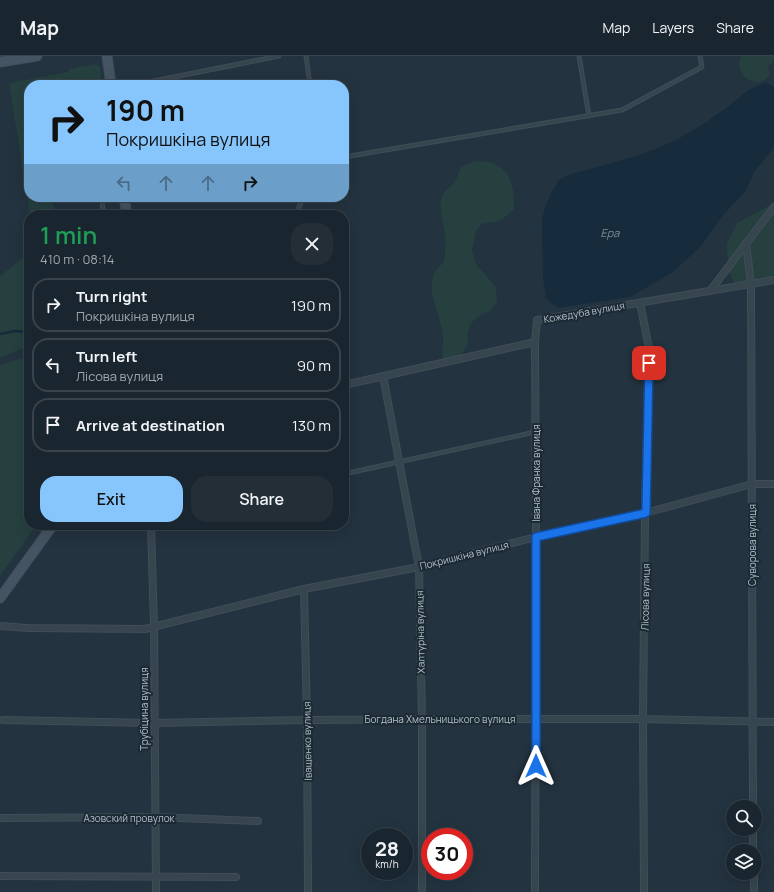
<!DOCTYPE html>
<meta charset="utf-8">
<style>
:root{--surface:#1a262f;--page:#232e37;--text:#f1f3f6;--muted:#9fa5aa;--line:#38434b;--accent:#86c6fc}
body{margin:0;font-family:Manrope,sans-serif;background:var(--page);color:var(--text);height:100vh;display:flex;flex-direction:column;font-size:15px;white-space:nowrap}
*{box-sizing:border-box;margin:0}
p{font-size:13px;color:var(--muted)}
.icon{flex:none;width:22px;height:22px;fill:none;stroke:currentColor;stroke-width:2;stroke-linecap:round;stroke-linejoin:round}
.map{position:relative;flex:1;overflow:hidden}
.drawer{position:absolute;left:24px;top:154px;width:325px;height:320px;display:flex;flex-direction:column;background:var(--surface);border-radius:16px;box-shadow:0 4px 16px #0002,0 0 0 1px var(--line)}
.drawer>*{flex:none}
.hud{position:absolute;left:24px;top:24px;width:325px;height:122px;border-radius:16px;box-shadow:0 4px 16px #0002,0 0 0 1px var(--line);background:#86c6fc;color:#111;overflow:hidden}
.controls{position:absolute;left:726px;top:744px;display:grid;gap:8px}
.controls a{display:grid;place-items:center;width:36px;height:36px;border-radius:50%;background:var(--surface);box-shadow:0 4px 16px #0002,0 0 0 1px var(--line);font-size:20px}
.speed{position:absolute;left:361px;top:772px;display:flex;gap:8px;font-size:20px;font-weight:700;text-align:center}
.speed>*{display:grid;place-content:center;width:52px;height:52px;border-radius:50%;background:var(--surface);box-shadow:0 4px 16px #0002,0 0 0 1px var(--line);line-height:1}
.speed small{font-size:10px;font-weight:400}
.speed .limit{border:6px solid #d22;background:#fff;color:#111}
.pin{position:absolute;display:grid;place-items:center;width:34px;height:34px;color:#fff;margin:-17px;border-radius:8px;box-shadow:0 2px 6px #0006}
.me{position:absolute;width:44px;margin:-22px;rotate:0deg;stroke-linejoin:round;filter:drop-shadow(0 0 3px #0008)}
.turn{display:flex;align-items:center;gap:14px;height:84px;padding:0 16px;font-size:18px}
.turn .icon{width:52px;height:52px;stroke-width:2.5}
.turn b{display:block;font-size:28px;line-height:34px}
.lanes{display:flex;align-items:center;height:38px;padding:0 16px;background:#0003;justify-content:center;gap:20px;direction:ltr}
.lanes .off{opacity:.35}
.round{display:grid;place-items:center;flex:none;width:42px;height:42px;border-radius:16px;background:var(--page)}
.overview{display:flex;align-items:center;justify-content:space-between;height:68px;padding:0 16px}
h1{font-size:24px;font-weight:600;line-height:30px;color:#1e9e55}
.action{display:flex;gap:8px;margin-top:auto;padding:8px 16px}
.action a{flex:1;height:46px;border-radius:16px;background:var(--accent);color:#111;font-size:16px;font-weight:600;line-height:46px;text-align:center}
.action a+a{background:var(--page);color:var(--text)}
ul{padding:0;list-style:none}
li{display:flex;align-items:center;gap:12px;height:54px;margin:0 8px 6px;padding:0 8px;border:2px solid var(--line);border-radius:16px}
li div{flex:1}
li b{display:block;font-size:15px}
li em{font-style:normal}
header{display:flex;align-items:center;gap:24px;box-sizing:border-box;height:56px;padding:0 20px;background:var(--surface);border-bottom:1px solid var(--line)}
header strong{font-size:19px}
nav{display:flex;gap:22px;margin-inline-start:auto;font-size:14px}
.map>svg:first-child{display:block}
</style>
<header>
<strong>Map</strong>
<nav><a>Map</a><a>Layers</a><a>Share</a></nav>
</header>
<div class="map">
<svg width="774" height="836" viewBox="0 0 774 836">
<rect width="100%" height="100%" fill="#23333f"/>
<path fill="#25403f" d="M741,0H774V4L768,11L770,20C755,36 733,18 741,0Z
M96,8L100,11L102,29H29V141H54L52,143L55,159H30L9,27L68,16L69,13Z
M475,105C507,104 515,124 514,153L504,162L495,166L482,168L476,175L472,194L476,208L496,231L497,246L491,254L478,261L471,267L468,276L467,291L458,302L444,304C440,296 444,288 443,280C442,262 427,239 433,220C436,210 445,211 445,196C445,191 446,185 445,180C444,166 438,156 442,141C444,133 451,132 455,125C458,121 459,115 461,111Z
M774,147V219L751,228L742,230L734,226L729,217L727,196V187L737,167Z
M29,197V290L0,302V220Z
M29,300V469H36L0,520V309Z"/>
<path fill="#162c3d" d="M765,27L770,28L774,31V89L772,94L754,116L745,136L723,159L701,190L673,216L630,241L558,252L551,247L546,242L543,222L542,164L545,151L551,137L559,124L568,119C607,108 647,100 683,80C699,71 715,60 729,50C741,40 750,31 765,27Z"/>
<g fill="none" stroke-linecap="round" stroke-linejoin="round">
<path stroke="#162c3d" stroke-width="2.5" d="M0,278L15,275L29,276"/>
<defs>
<path id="lane" d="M306,0L310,29
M579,0L589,60
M139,28L279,0
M344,101L622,54L702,11L700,0
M103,159L102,143L104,141
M296,159L303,141
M344,418L535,376"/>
<path id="street" d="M746,187L751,228L753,751
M710,235L774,151
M640,247L649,292L645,457L643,663L644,836
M535,286L536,481L535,836
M383,320L419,511L422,664V836
M344,329L535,286L537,264L774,224
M151,469L154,570L156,836
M304,533L307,664L308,836
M0,570L28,572L145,573L304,533L419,511L536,481L645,457L752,428H774
M3,664L154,667L307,664L536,663H643L774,666
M0,762L155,761L258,765
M753,773V795
M754,817V836
M0,820L236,821"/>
<path id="secondary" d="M107,0L111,29
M0,6L37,0
M124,141L127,159
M0,542L53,469"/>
</defs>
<use href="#lane" stroke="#404e58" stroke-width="5"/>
<use href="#street" stroke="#404e58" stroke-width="8"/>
<use href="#secondary" stroke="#404e58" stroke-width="11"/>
<use href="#lane" stroke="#37454f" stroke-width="3"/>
<use href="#street" stroke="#37454f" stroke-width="6"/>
<use href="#secondary" stroke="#455462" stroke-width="9"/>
</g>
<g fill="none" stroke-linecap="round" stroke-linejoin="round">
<defs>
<path id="route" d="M536,710V481L646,457L649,307"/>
</defs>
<use href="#route" stroke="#114b97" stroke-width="10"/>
<use href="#route" stroke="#1a73e8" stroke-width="7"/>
</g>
<g text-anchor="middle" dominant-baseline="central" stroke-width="4" stroke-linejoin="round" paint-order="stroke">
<g font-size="10" fill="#b3bfca" stroke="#1c2a34">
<text transform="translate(584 256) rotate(-10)">Кожедуба вулиця</text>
<text transform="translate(536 417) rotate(-90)">Івана Франка вулиця</text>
<text transform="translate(752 489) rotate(-90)">Суворова вулиця</text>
<text transform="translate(464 499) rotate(-14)">Покришкіна вулиця</text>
<text transform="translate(645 541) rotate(-89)">Лісова вулиця</text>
<text transform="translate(420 576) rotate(-91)">Халтуріна вулиця</text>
<text transform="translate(144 653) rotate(-90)">Трубіцина вулиця</text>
<text x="440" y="663">Богдана Хмельницького вулиця</text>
<text transform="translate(307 685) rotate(-91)">Іващенко вулиця</text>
<text x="129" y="762">Азовский провулок</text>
</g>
<g font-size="11" font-style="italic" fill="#6b90aa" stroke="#1c2a34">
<text x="610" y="176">Ера</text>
</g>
</g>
</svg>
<div class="controls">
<a><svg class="icon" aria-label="search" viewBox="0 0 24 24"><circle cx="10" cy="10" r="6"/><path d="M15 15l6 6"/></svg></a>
<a><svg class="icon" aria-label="layers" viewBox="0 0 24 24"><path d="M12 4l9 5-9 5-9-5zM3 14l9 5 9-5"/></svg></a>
</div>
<div class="speed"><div>28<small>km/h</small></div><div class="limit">30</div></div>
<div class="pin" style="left:649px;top:307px;background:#d93025"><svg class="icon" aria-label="arrive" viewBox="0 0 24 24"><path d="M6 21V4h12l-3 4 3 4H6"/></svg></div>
<svg class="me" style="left:536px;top:710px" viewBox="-20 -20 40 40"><path d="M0-17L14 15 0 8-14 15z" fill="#1a73e8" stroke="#fff" stroke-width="4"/></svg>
<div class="hud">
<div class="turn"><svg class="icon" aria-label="right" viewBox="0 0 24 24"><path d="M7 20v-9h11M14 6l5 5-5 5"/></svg><div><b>190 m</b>Покришкіна вулиця</div></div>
<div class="lanes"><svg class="icon off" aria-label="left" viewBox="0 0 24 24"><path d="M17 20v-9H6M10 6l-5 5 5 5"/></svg><svg class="icon off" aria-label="ahead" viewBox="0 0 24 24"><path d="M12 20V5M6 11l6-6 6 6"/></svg><svg class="icon off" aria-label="ahead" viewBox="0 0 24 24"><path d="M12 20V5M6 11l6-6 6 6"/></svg><svg class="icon" aria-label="right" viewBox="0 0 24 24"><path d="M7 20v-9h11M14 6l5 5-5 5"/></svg></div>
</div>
<section class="drawer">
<div class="overview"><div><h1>1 min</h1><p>410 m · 08:14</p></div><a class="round"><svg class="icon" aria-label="close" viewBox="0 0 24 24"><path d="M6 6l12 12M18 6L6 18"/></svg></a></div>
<ul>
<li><svg class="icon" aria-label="right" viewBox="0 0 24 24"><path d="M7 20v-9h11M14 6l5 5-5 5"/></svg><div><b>Turn right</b><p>Покришкіна вулиця</p></div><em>190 m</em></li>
<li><svg class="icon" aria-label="left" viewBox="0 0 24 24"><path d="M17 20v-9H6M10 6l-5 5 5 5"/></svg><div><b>Turn left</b><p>Лісова вулиця</p></div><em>90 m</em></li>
<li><svg class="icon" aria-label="arrive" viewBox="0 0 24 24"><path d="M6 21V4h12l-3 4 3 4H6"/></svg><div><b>Arrive at destination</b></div><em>130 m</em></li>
</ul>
<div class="action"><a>Exit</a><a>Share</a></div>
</section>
</div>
